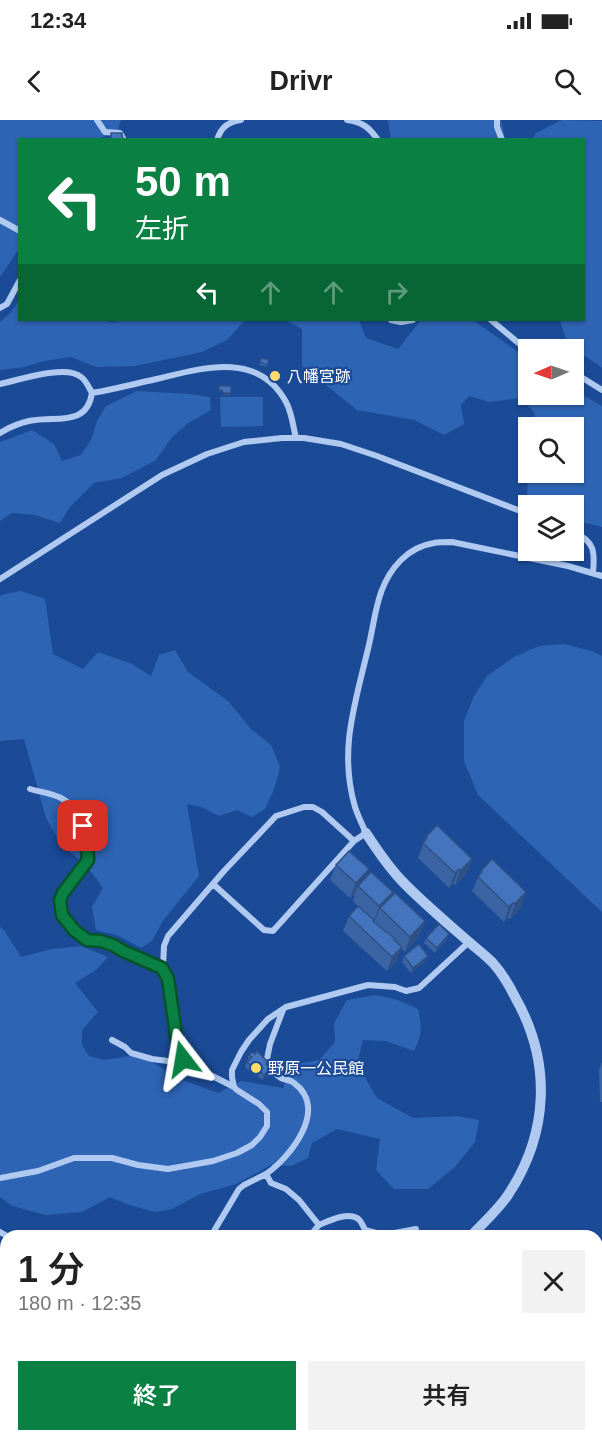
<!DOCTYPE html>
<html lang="ja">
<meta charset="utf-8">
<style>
:root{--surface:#fff;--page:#f2f2f2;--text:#222;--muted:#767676;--accent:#0b8043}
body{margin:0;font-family:Helvetica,"Noto Sans JP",sans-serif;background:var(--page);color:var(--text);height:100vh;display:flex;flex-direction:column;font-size:22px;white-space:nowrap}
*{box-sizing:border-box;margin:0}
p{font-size:20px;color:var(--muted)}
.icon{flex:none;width:33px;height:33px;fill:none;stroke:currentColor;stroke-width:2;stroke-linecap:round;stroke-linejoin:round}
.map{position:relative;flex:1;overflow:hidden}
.sheet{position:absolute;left:0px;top:1110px;width:603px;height:212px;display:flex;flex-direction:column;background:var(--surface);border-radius:18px 18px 0 0;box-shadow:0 2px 4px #0004}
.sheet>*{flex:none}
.banner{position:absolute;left:18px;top:18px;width:567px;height:183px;border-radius:0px;box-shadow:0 2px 4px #0004;background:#0b8043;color:#fff;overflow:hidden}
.needle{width:39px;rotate:268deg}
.buttons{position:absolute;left:518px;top:219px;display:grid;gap:12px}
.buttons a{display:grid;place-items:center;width:66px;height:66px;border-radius:0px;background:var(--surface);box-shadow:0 2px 4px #0004;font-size:30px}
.pin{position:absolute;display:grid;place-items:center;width:51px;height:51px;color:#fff;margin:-26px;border-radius:12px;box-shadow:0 3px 9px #0006}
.me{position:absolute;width:66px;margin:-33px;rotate:346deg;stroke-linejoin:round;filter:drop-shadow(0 0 4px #0008)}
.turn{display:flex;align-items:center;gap:21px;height:126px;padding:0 18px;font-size:27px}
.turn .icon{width:78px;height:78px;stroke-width:2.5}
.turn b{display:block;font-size:42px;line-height:51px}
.lanes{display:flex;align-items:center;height:57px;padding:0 18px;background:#0003;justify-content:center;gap:30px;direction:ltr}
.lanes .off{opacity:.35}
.round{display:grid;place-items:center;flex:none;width:63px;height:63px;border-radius:0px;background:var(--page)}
.summary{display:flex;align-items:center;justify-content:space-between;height:102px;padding:0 18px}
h1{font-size:36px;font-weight:600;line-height:45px}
.primary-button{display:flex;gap:12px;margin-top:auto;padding:12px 18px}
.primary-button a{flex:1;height:69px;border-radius:0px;background:var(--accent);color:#fff;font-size:24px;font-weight:600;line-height:69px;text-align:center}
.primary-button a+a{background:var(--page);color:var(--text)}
.status{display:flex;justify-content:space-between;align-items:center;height:42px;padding:0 30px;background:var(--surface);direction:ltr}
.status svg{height:16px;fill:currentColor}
header{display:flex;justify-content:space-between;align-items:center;height:78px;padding:0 18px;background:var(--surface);font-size:27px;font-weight:600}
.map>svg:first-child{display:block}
</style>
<div class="status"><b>12:34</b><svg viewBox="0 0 49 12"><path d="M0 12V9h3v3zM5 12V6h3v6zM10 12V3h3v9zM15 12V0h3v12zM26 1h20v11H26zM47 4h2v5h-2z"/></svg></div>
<header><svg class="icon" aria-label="back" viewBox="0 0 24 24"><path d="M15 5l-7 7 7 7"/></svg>Drivr<svg class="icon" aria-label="search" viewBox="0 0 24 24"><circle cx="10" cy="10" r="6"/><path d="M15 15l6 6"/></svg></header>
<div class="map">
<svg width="602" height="1321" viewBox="0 0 602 1321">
<rect width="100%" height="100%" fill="#1b4b97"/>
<path fill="#2e64b4" d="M0,0H122L120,2L118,12L100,18L99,19L20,20L19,129L0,157Z
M388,0H501L505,19H391Z
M562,0L602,1V248L567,223L560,200H584V20L532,19L536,13Z
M19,181L20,200H106L112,203L121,200H245L227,220L202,232L135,246L96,247L71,237L44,241L24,247L0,250V202L10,193Z
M285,200H359L366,218L398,229L421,200H473L528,239V274H573V270L602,286V407L573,400V386L542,385L527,376L528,353L573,352V308L532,307L535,293L519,278L489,282L469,276L461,285L464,304L444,315L414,300L357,290L302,246V209Z
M137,271L189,274L210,277L211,290L187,304L172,317L156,340L122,358L94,363L70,387L60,403L35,395L12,393L0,401V322L32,310L54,324L62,341L81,335L91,320L97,301L106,286Z
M220,277H263V306L221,307Z
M21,471L45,479L53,534L83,549L98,532L130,543L151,556L159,535L175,530L188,552L228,581L251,609L271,625L280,647L275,667L265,689L252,697L237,690L219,696L201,687L187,684L199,756L163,801L152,821L141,828L119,816L96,810L92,787L103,768L86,745L61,725L46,698L24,619L0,621V476L5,474Z
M564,524L592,531L602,536V792L478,675L464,641V601L474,576L487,556L514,537L539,526Z
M0,807L4,810L21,837L52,829L81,826L108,837L96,850L75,863L98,892L82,910V925L89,936L105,940L129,936L152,942L180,959L218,973L241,961L283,968L291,945L319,940L335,922L334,903L347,880L376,875L398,880L418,889C422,907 422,915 414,931L386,921L363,920L357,944L377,978L413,998L457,996L479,1000L475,1022L455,1047L428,1069H394L376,1050L380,1019L337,1009L312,1023L308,1038L291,1046L271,1045L236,1064L200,1074L172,1089L155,1092L129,1085L110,1077L82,1092L46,1095L12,1086L0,1077Z
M6,1154V1190L3,1200L6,1208V1239L0,1234V1156Z"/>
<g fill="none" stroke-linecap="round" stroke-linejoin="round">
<path stroke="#afc9f0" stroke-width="6" d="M97,0L105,12L120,13L124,20
M347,0C362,2 369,7 378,20
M497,0V7L502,20
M217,20C221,7 228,2 241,0
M0,100L20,111
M0,188L7,184L20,160
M391,200L401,202L413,200
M491,200L528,231
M573,252L602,270
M0,264C19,260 66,244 81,257C86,260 89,268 92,273C87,305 60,297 36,300C24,301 9,307 0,313
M92,273C115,269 138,263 161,258C205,247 259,232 286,282C292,293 293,306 296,318
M573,412C595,421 595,432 593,453
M0,459L162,355L207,334L244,322L282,318H304L341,324L377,336L528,394
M30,669C40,672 51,673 61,678C83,689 87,719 88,740L63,773L60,780L62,795L74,810L87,820L101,821L113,825L123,831L163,848
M354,721L366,713C362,704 358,696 355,687C339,632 354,587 367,533C376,499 375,466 401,440C410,431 421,425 434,423C439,422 446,422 452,422L568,446L602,456
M213,764L264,810L273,811L354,721L322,692L313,687H304L276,696L224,751L168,816L164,826L163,848L168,859L178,928L180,935L185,942L234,967
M112,920L125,927L131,933L152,939L176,942L184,940
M266,1054C291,1037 329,988 294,963C291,960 285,960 281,958C274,954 270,946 267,939L270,924L283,890
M0,1058L38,1051L74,1038H112L138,1045L168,1049L213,1041L237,1033L252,1025L260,1017L267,1006V992L259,984L237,970L234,967L232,957V950L241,932L249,920L268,899L286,887L368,865L395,867L406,871L419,868L469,822
M319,1105C329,1101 346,1092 357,1098C361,1100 363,1106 365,1110L384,1115L416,1109
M0,1112L7,1116
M211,1116L239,1069L244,1065L266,1054L271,1063L286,1069L299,1080L319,1105L310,1116
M0,1241L6,1246
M0,1282H6
M211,1316L218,1321
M234,1321L239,1316"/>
<path stroke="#afc9f0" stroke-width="10" d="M366,713C377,730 388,746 401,760C422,782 446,802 469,822C477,829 485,835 493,843C502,853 509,865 515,877C552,942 549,1013 508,1075C498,1090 483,1103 471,1116
M278,1321L283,1316"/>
</g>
<path fill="#3a64a3" d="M261,238L269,240L266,247L259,245Z
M426,717L472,739L466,754L455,765L453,764L449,768L418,738Z
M336,745L366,758L425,801L419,816L405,832L401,828L396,842L387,851L343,811L349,796L358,786L353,781L355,773L350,778L330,760Z
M481,751L526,772L521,787L510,799L508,798L504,802L472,771Z
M426,818L447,819L435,833L424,823Z
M404,836L426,841L411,853L402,842Z
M249,935L267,945L269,953L262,960L256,954L255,956L245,947Z
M602,942V982H600L599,950Z
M598,1180H602V1319H596L597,1182Z
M465,1316H545V1321H465Z"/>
<path fill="#305185" d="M223,273H231L230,276H222Z
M472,739L466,754L455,765L460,751Z
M369,749L363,764L358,766L355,773L350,778L356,763Z
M459,749L453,764L449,768L455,753Z
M393,772L387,787L380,788L376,799L374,801L379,786Z
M526,772L521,787L510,799L515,784Z
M513,783L508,798L504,802L509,787Z
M425,801L419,816L405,832L410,817Z
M449,814L447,819L435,833L437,828Z
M402,827L396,842L387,851L392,837Z
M428,836L426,841L411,853L413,848Z
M271,948L269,953L262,960L264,955Z
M602,1304V1319H596Z
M468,1316H482L480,1321H466Z"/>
<path fill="#4474be" stroke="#305185" stroke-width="1.5" d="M111,13H122L123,20H111Z
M261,238L269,240L267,245L260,242Z
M219,266H231V273H223L222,270L219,271Z
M437,705L472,739L460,751L459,749L455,753L423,723L427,718L426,717Z
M349,731L369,749L356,763L336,745Z
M492,739L526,772L515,784L513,783L509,787L478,757L482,752L481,751Z
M371,752L393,772L379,786L358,766Z
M395,773L425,801L410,817L380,788Z
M358,786L374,800L373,801L386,812H387L395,819L394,820L402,827L392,837L349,796Z
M439,804L449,814L437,828L426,818Z
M419,824L428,836L413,848L404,836Z
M257,931L268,942L266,944L271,948L264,955L258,949L257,951L247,942L252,937L249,935L252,932L255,934Z
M598,1180H602V1304Z
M484,1316H545V1321H484Z"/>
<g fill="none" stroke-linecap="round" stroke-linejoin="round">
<defs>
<path id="route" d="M83,706L87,722L88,740L63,773L60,780L62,795L74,810L87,820L101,821L113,825L123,831L162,848L168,859L178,928L183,939"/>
</defs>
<use href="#route" stroke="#07532c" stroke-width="15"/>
<use href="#route" stroke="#0b8043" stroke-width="10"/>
</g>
<g fill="#ffdc6e" stroke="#1b4b97" stroke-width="2">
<circle cx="275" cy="256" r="6"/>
<circle cx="256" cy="948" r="6"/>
</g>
<g text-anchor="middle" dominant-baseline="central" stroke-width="4.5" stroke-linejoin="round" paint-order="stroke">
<g font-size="16" fill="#fff" stroke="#1b4b97" text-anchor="start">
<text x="287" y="256">八幡宮跡</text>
<text x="268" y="948">野原一公民館</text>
</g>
</g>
</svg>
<div class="buttons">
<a><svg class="needle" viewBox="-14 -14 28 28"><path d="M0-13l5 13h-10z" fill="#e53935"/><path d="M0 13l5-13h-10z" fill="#767676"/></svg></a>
<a><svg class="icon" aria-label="search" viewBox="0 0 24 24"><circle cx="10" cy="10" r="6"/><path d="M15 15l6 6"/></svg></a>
<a><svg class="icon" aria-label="layers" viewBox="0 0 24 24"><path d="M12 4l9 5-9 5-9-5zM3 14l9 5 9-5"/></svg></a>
</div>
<div class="pin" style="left:83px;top:706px;background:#d93025"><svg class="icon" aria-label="arrive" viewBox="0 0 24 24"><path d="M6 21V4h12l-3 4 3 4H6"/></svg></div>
<svg class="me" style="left:183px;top:939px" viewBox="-20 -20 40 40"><path d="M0-17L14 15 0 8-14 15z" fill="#0b8043" stroke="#fff" stroke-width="4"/></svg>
<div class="banner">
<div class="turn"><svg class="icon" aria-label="left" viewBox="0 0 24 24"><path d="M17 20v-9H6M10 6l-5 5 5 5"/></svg><div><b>50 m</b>左折</div></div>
<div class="lanes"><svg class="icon" aria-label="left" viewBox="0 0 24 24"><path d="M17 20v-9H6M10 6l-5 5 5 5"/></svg><svg class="icon off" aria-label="ahead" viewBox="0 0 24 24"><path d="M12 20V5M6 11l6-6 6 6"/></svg><svg class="icon off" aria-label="ahead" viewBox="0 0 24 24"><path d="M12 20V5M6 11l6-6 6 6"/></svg><svg class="icon off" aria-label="right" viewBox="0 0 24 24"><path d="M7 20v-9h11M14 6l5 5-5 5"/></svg></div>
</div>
<section class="sheet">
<div class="summary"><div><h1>1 分</h1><p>180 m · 12:35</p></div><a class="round"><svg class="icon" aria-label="close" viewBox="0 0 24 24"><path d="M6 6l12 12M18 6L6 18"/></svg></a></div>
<div class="primary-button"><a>終了</a><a>共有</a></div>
</section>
</div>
